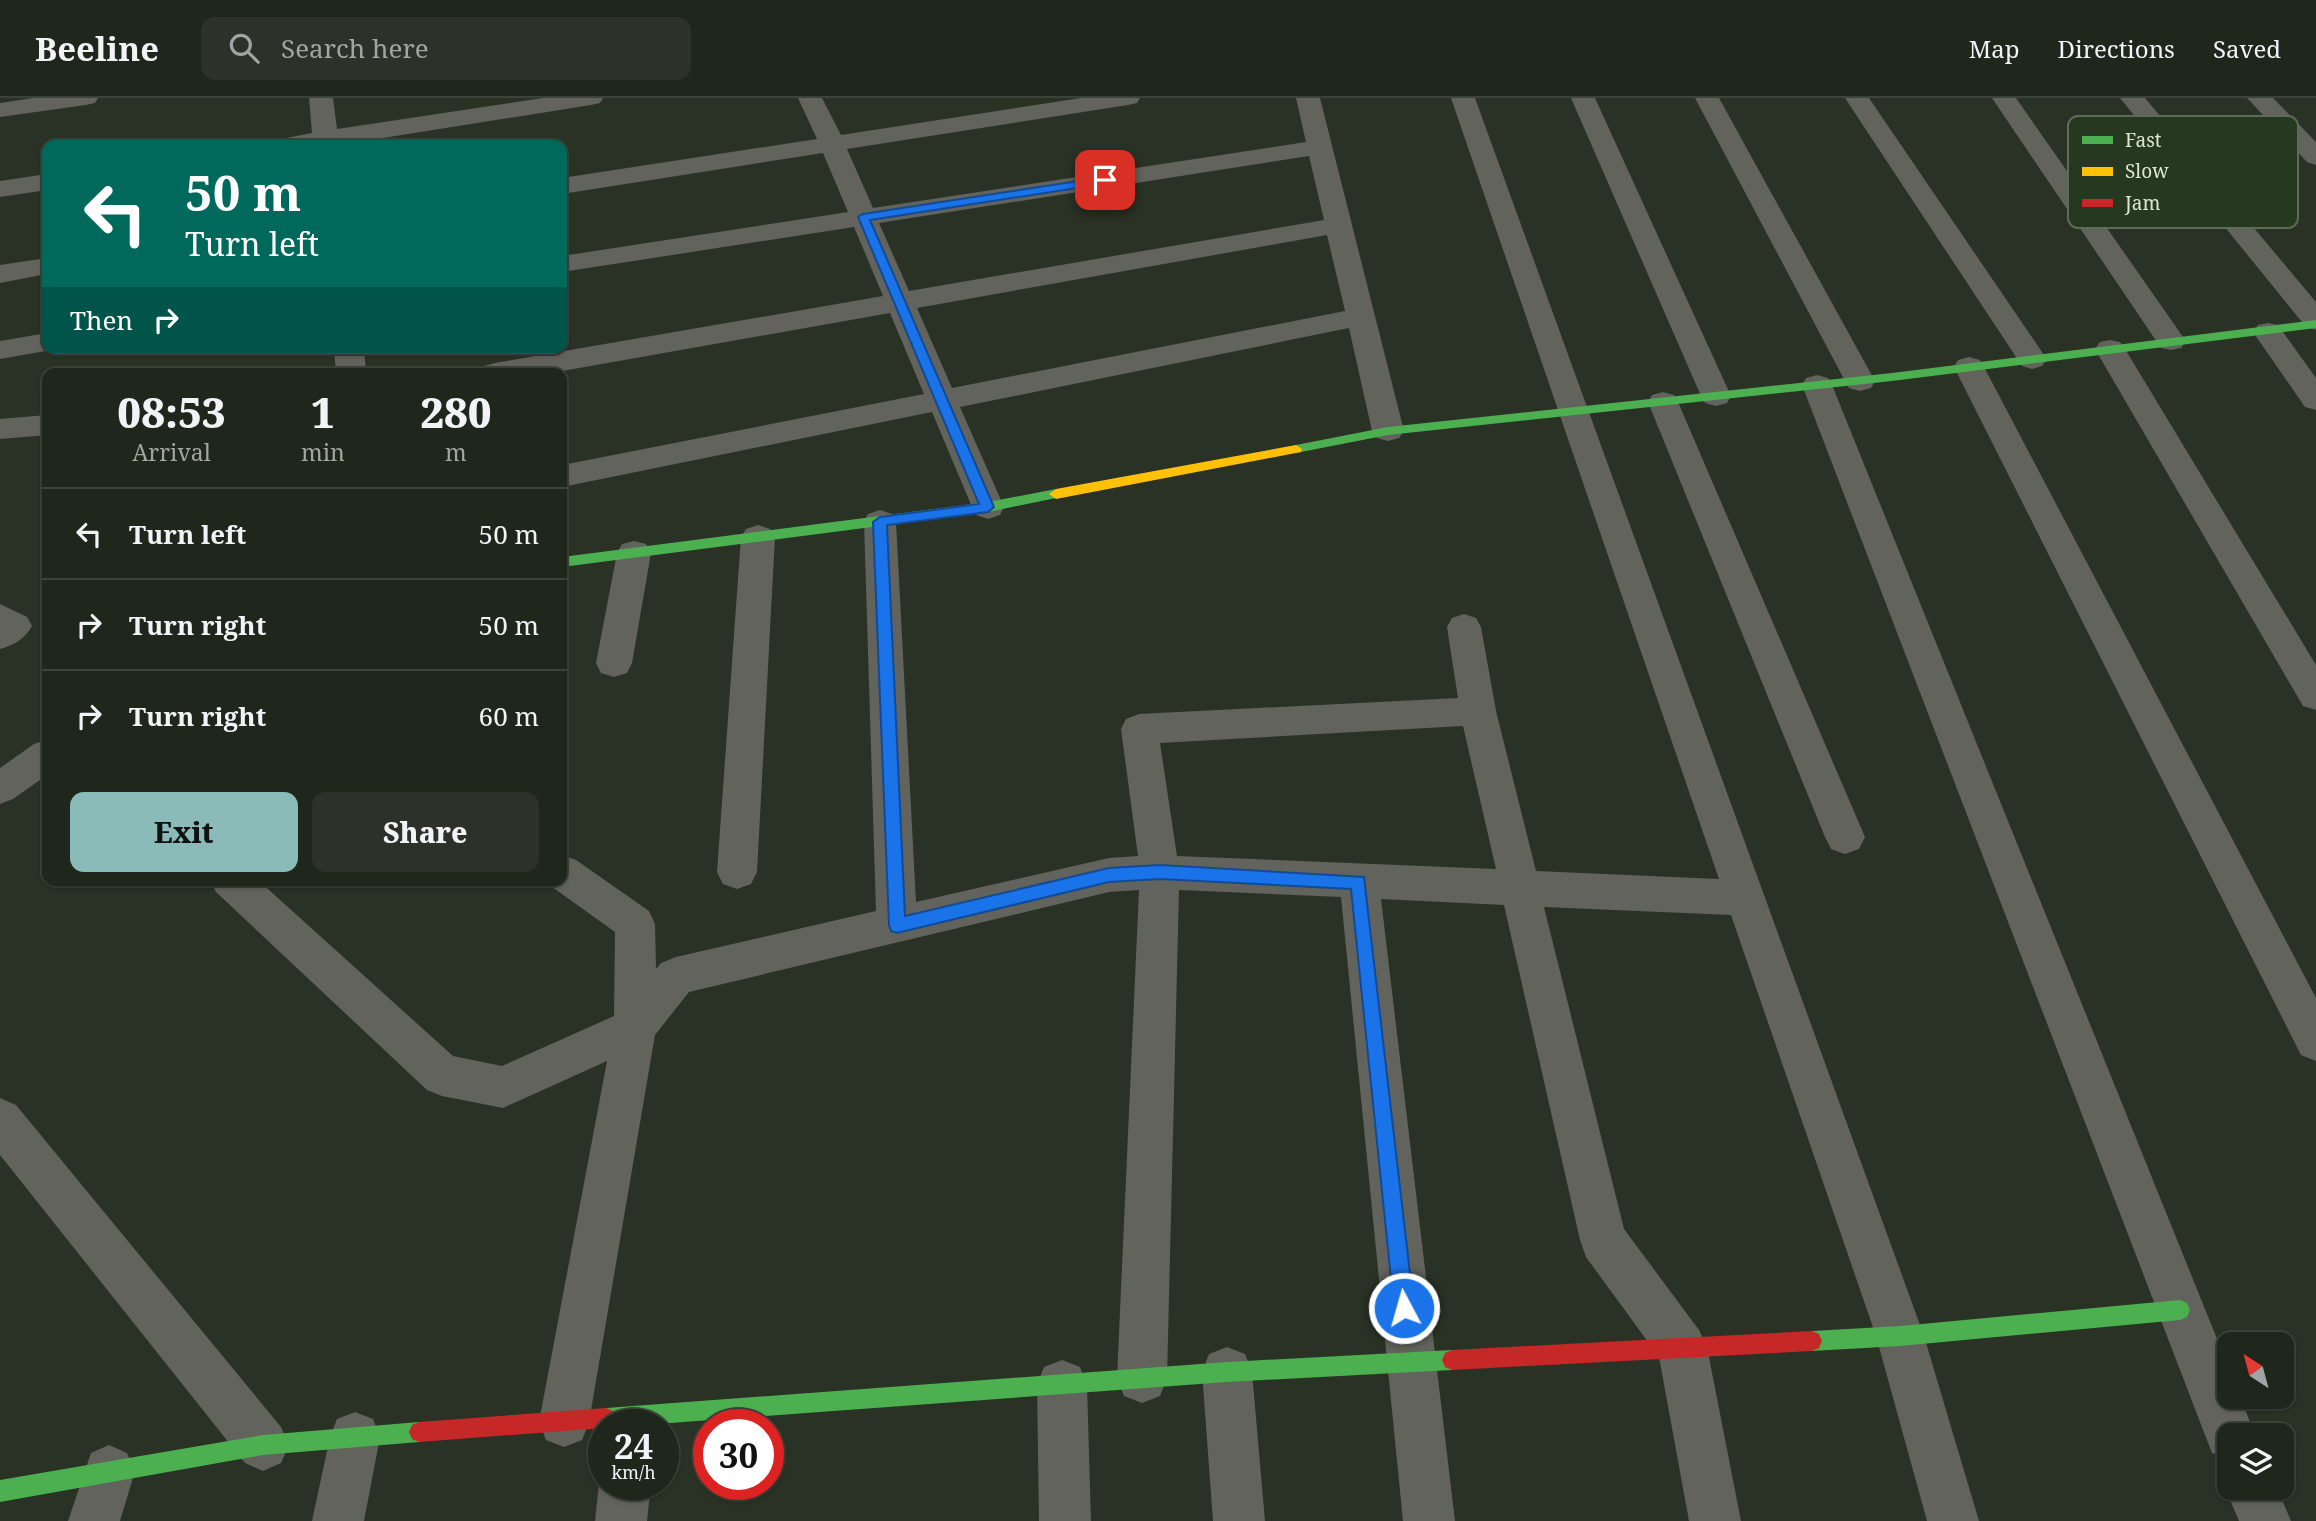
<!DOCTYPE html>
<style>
:root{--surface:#1f261c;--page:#2c3229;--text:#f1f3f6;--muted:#a1a5a3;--line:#3c433b;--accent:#8bbbb9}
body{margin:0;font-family:"Noto Serif",serif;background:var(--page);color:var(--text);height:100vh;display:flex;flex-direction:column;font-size:26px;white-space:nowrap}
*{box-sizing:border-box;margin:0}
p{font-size:23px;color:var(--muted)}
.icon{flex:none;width:38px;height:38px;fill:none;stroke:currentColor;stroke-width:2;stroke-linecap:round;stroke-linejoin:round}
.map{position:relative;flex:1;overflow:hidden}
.side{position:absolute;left:42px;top:270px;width:525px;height:518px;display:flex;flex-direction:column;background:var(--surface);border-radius:14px;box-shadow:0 2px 5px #0004,0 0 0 2px var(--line)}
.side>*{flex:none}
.banner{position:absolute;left:42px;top:42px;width:525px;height:214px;border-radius:14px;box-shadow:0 2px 5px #0004,0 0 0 2px var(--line);background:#00695c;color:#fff;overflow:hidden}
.needle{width:46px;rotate:324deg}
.fabs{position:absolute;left:2217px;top:1234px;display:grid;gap:14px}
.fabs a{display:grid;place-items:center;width:77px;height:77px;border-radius:14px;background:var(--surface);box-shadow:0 2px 5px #0004,0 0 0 2px var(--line);font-size:35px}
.speed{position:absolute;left:588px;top:1311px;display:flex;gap:14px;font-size:35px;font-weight:700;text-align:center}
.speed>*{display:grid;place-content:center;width:91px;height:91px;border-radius:50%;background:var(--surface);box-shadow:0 2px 5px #0004,0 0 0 2px var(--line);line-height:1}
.speed small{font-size:18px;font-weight:400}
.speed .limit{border:10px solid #d22;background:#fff;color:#111}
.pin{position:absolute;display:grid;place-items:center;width:60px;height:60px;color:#fff;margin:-30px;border-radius:14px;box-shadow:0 4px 10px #0006}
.me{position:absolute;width:77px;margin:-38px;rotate:354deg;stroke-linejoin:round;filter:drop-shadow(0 0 5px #0008)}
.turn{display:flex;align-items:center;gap:24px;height:147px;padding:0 28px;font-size:32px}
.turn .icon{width:91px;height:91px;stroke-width:2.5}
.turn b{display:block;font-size:49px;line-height:60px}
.then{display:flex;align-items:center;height:66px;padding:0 28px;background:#0003;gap:14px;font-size:26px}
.eta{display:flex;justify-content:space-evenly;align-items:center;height:119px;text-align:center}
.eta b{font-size:42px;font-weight:800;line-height:49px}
.action{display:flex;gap:14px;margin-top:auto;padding:14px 28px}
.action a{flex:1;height:80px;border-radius:14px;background:var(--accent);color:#111;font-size:28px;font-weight:800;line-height:80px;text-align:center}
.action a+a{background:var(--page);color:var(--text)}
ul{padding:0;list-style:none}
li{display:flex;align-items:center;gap:21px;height:91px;padding:0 28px;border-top:2px solid var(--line)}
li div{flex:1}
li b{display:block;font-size:26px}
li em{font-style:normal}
header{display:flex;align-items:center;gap:42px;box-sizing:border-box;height:98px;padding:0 35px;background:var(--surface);border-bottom:2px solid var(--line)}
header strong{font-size:33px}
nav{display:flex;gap:38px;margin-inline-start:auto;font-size:24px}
.search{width:490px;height:63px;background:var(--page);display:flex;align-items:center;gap:18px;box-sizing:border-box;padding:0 24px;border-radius:14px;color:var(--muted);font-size:26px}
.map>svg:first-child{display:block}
</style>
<header>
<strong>Beeline</strong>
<div class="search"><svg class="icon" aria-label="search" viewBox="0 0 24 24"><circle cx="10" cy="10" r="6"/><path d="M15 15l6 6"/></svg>Search here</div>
<nav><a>Map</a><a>Directions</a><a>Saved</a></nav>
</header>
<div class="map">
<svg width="2316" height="1423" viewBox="0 0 2316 1423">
<rect width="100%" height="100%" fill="#293225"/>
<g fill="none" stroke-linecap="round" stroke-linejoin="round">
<path fill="#62635c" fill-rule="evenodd" d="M33,0H98L95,5L86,7L0,19V5Z
M309,0H333L337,31L543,0H603L600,5L591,7L339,47H272L276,42L312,35Z
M798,0H822L841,37L1081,0H1140L1137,5L1128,7L847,51L873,110L1306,44L1296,0H1320L1404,333L1399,340L1388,343L1377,340L1372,333L1349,230L960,309L1004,409L1000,417L988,421L976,417L972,409L932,314L562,389V367L924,296L890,215L551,275H480L484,268L495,265L883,198L854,129L562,174V158L848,114L823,55L562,96V80L817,41ZM1309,58L1324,122L909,193L879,125ZM1327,137L1345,213L952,290L917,210Z
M1451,0H1475L1924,1238L1979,1423H1927L1876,1238L1731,817L1544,809L1624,1131L1699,1232L1707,1249L1741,1423H1689L1659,1259L1586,1159L1580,1142L1504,807L1381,801L1455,1423H1403L1341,799L1179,792L1167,1280L1160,1298L1142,1305L1124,1298L1117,1280L1139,792L1109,794L689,894L655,937L589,1324L582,1342L564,1349L546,1342L539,1324L607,963L503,1010L442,998L427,992L216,794L210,782H258L453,958L502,968L614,918L615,834L548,786L546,782H562V757L576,762L649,813L655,826L656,871L661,865L676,859L876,813L864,424L868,416L880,412L892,416L896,424L916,804L1109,760L1138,758L1121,631L1126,621L1139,616L1458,600L1447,529L1452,520L1464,516L1476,520L1481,529L1496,613L1536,773L1719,781ZM1463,628L1496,771L1177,758L1160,645Z
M1571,0H1595L1731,298L1727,305L1716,308L1705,305L1701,298Z
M1695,0H1719L1875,283L1871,290L1860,293L1849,290L1845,283Z
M1845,0H1869L2042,254L2047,261L2042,268L2032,271L2022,268Z
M1992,0H2016L2181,236L2186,243L2181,250L2171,252L2161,250Z
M2120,0H2145L2316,204V232L2306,229Z
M2247,0H2273L2316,44V67L2307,64Z
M47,76V92L0,99V83Z
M47,160V176L0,185V167Z
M2268,225L2278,227L2316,280V312L2305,309L2253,234L2258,227Z
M47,235V250L57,251L0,261V243Z
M2110,242L2120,244L2125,251L2316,567V612L2303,608L2095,251L2100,244Z
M334,250H364L366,275H336Z
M1969,259L1980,262L1984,269L2316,900V963L2301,957L1954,269L1958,262Z
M1817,277L1828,280L1832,287L2230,1273V1298H2240L2255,1337H2230V1362L2212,1355L2205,1337L1802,287L1806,280Z
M1663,294L1674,297L1678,304L1865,739L1859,751L1845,756L1831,751L1825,739L1648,304L1652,297Z
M47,317V337L0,341V321Z
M758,427L770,431L775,439L757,774L751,786L737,791L723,786L717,774L741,439L746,431Z
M634,443L646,446L651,455L632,565L627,575L614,579L601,575L596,565L617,455L622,446Z
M0,506L27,519L32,528C25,541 14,547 0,551Z
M47,642V677L13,701L0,706V670L34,646Z
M0,1000L16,1007L281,1329L289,1347L281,1365L263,1373L245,1365L0,1057Z
M1227,1249L1245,1256L1252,1274L1265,1423H1213L1202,1274L1209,1256Z
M1062,1262L1080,1269L1087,1287L1091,1423H1039L1037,1287L1044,1269Z
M355,1314L373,1321L380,1339L364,1423H312L330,1339L337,1321Z
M109,1347L127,1355L135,1373L120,1423H68L91,1355Z
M604,1375V1386H651L647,1423H595L599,1386Z
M2230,1379V1390H2277L2291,1423H2239L2225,1390Z"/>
<path fill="#4caf50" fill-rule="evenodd" d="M2316,222V230L1892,283L1388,337L1296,355L1290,351L1296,347L1388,329L1892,275Z
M1056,391L1061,393V399L988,414L562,469V459L988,404Z
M2180,1202L2187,1205L2190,1212L2187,1219L2180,1222L1900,1248L1812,1253L1805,1250L1802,1243L1805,1236L1812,1233L1900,1228Z
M1452,1252L1459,1255L1462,1262L1459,1269L1452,1272L1227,1284L657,1326H604V1329L599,1327L596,1320L599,1313L606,1310L1227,1264Z
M419,1324L426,1327L429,1334L426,1341L419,1344L263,1357L0,1404V1382L263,1337Z"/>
<path fill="#ffc107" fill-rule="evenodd" d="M1296,347L1302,351L1301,354L1056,401L1049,396L1056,391Z"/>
<path fill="#c62828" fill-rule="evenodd" d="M1812,1233L1819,1236L1822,1243L1819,1250L1812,1253L1452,1272L1445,1269L1442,1262L1445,1255L1452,1252Z
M606,1310L613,1313L616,1320L614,1326H604V1330L419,1344L412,1341L409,1334L412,1327L419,1324Z"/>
</g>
<path fill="#1a73e8" stroke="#114b97" stroke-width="2" d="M1105,79L1109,80V85L870,122L994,409L988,414L887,427L905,818L1109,770L1160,767L1364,779L1414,1210L1411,1218L1404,1220L1397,1218L1394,1210L1351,791L1160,781L1109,784L897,835L891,833L889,827L873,424L880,419L979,406L858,119L863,116Z"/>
<rect x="2068" y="18" width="230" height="112" rx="10" fill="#26381f" stroke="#5c6c56" stroke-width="2"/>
<rect x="2082" y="38" width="31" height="8" fill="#4caf50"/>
<rect x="2082" y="69" width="31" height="9" fill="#ffc107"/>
<rect x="2082" y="101" width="31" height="8" fill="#c62828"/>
<g font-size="19" fill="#dbe6d7">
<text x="2125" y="49">Fast</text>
<text x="2125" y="80">Slow</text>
<text x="2125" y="112">Jam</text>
</g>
</svg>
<div class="fabs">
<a><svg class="needle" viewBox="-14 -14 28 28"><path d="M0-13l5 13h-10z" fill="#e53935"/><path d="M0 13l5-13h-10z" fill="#a1a5a3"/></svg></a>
<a><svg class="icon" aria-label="layers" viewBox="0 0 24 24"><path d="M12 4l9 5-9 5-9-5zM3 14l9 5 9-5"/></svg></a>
</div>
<div class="speed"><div>24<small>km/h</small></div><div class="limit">30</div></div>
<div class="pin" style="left:1105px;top:82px;background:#d93025"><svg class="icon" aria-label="arrive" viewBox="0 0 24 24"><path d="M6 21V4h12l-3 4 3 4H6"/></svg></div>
<svg class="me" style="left:1404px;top:1210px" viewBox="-20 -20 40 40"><circle r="17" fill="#1a73e8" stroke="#fff" stroke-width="3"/><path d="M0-11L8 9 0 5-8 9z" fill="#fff"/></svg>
<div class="banner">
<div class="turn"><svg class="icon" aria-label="left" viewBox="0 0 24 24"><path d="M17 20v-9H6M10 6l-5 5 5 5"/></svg><div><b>50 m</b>Turn left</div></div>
<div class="then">Then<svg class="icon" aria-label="right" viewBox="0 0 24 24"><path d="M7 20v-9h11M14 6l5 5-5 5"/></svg></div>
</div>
<section class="side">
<div class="eta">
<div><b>08:53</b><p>Arrival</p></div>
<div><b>1</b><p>min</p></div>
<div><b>280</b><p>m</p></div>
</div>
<ul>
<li><svg class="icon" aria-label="left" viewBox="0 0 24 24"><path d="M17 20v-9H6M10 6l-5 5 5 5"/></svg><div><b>Turn left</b></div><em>50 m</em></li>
<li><svg class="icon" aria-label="right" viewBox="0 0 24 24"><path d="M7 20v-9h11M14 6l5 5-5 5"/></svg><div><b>Turn right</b></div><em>50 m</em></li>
<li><svg class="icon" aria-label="right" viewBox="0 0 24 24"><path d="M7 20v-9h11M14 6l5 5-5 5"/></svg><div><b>Turn right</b></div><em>60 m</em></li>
</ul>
<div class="action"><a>Exit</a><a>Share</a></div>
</section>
</div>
